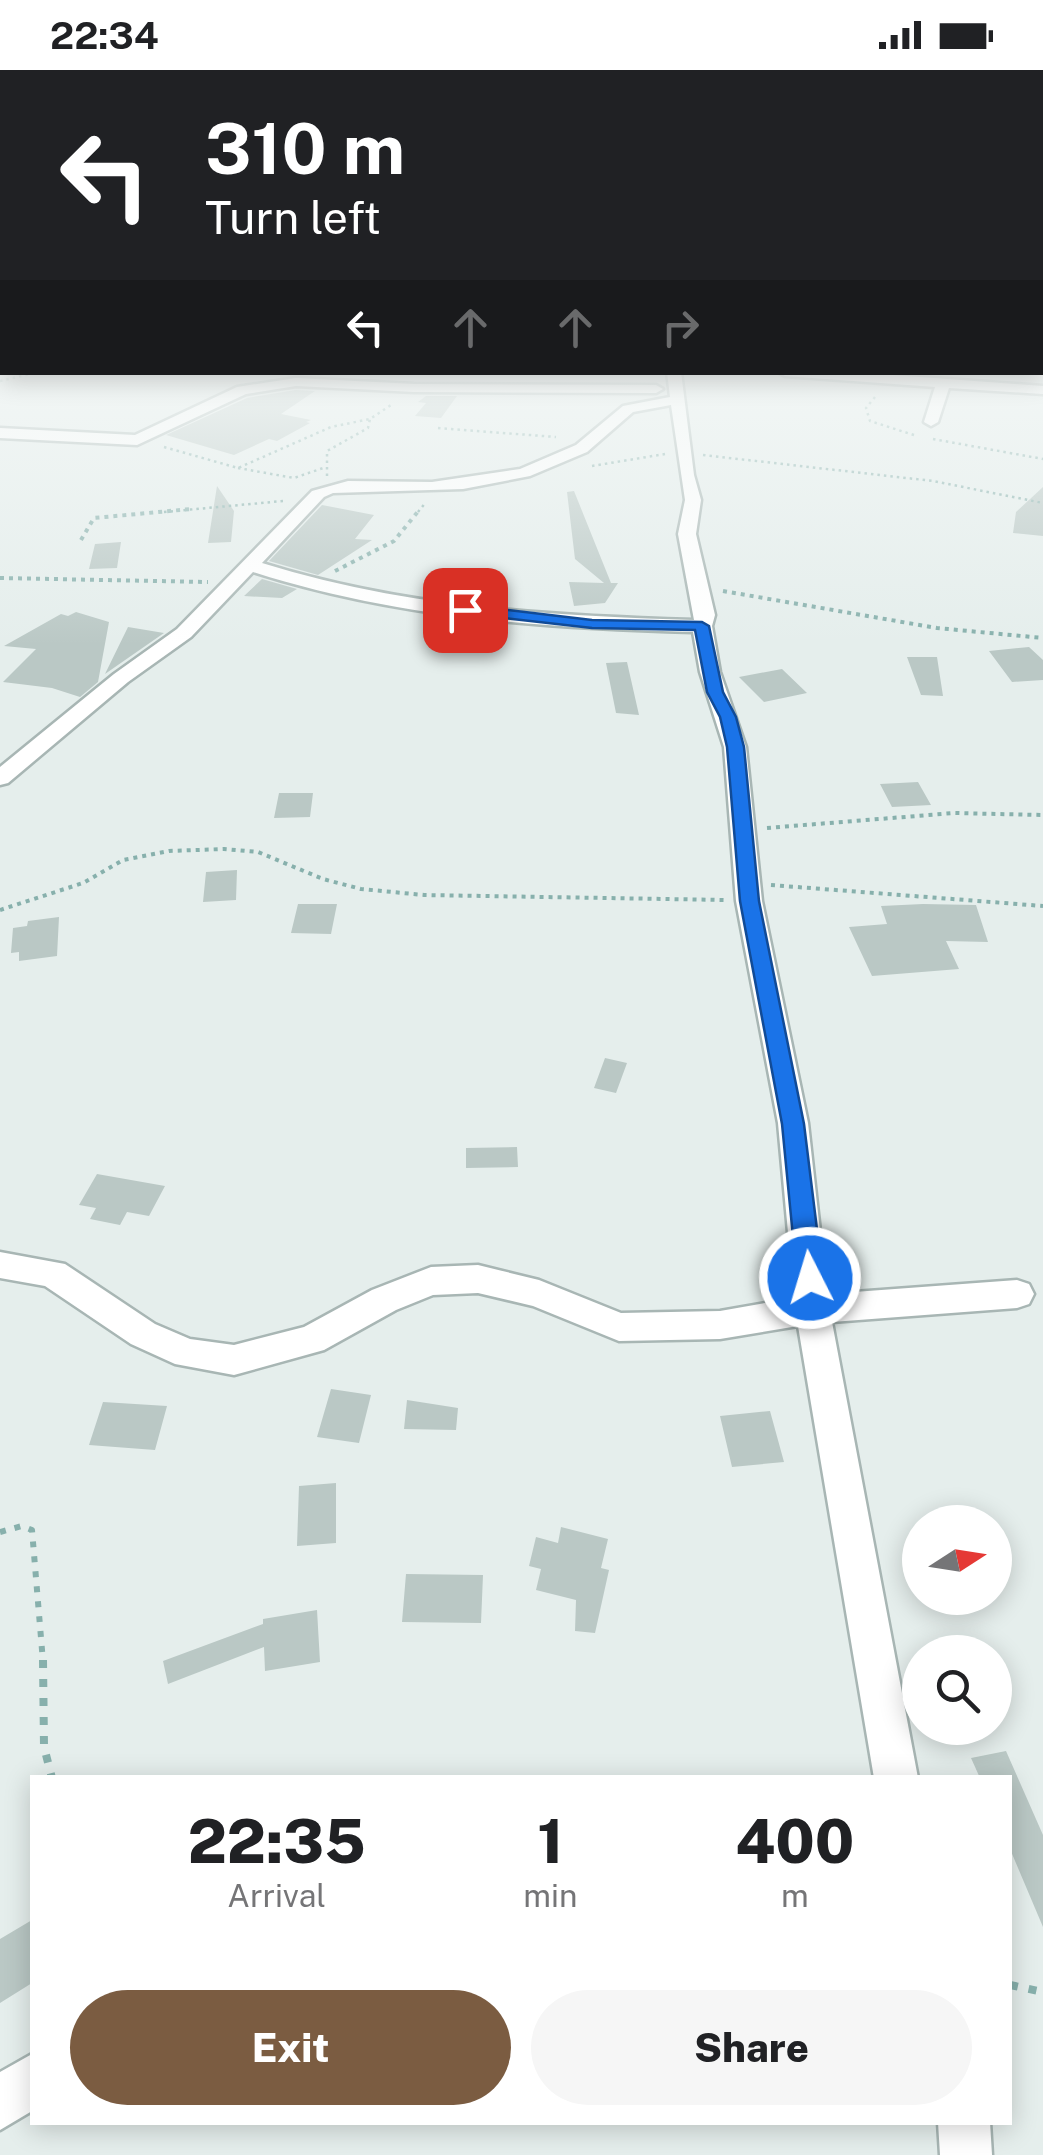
<!DOCTYPE html>
<style>
:root{--surface:#fff;--page:#f6f6f6;--text:#202124;--muted:#757577;--accent:#7b5c41}
body{margin:0;font-family:"Public Sans",sans-serif;background:var(--page);color:var(--text);height:100vh;display:flex;flex-direction:column;font-size:38px;white-space:nowrap}
*{box-sizing:border-box;margin:0}
p{font-size:32px;color:var(--muted)}
.icon{flex:none;width:55px;height:55px;fill:none;stroke:currentColor;stroke-width:2;stroke-linecap:round;stroke-linejoin:round}
.map{position:relative;flex:1;overflow:hidden}
.drawer{position:absolute;left:30px;top:1705px;width:982px;height:350px;display:flex;flex-direction:column;background:var(--surface);border-radius:0px;box-shadow:0 5px 25px #0003}
.drawer>*{flex:none}
.guide{position:absolute;left:0px;top:0px;width:1045px;height:305px;box-shadow:0 5px 25px #0003;background:#202124;color:#fff;overflow:hidden}
.needle{width:65px;rotate:78deg}
.buttons{position:absolute;left:902px;top:1435px;display:grid;gap:20px}
.buttons a{display:grid;place-items:center;width:110px;height:110px;border-radius:50%;background:var(--surface);box-shadow:0 5px 25px #0003;font-size:50px}
.pin{position:absolute;display:grid;place-items:center;width:85px;height:85px;color:#fff;margin:-42px;border-radius:20px;box-shadow:0 5px 15px #0006}
.me{position:absolute;width:110px;margin:-55px;rotate:355deg;stroke-linejoin:round;filter:drop-shadow(0 0 8px #0008)}
.turn{display:flex;align-items:center;gap:35px;height:210px;padding:0 40px;font-size:45px}
.turn .icon{width:130px;height:130px;stroke-width:2.5}
.turn b{display:block;font-size:70px;line-height:85px}
.lanes{display:flex;align-items:center;height:95px;padding:0 40px;background:#0003;justify-content:center;gap:50px;direction:ltr}
.lanes .off{opacity:.35}
.eta{display:flex;justify-content:space-evenly;align-items:center;height:170px;text-align:center}
.eta b{font-size:60px;font-weight:800;line-height:70px}
.primary-button{display:flex;gap:20px;margin-top:auto;padding:20px 40px}
.primary-button a{flex:1;height:115px;border-radius:60px;background:var(--accent);color:#fff;font-size:40px;font-weight:800;line-height:115px;text-align:center}
.primary-button a+a{background:var(--page);color:var(--text)}
.status{display:flex;justify-content:space-between;align-items:center;height:70px;padding:0 50px;background:var(--surface);direction:ltr}
.status svg{height:28px;fill:currentColor}
.map>svg:first-child{display:block}
</style>
<div class="status"><b>22:34</b><svg viewBox="0 0 49 12"><path d="M0 12V9h3v3zM5 12V6h3v6zM10 12V3h3v9zM15 12V0h3v12zM26 1h20v11H26zM47 4h2v5h-2z"/></svg></div>
<div class="map">
<svg width="1043" height="2085" viewBox="0 0 1043 2085">
<rect width="100%" height="100%" fill="#e5eeec"/>
<path fill="#bac8c5" d="M296,320L315,321L281,344L311,350L306,352L310,353L277,371L269,369L234,385L166,365L247,328Z
M426,326H457L441,348L415,346L426,333L418,332Z
M217,416L234,441L231,472L208,473Z
M1043,417V466L1013,463L1016,442Z
M574,421L611,513H618L605,533L574,536L569,512L604,513L575,489L567,422Z
M322,435L374,445L355,469L372,470L318,505L269,491Z
M121,472L117,498L89,499L95,474Z
M262,509L297,519L282,528L244,526Z
M76,542L109,552L98,612L80,627L52,618L3,612L36,579L4,576L61,544L68,546Z
M128,557L164,563L105,604Z
M1029,577L1043,590V610L1012,612L989,581Z
M907,587H937L943,626L921,625Z
M627,592L639,645L616,643L606,593Z
M782,599L807,623L764,632L739,607Z
M918,712L931,735L892,737L880,714Z
M279,723H313L310,747L274,748Z
M237,800L236,830L203,832L206,802Z
M298,834H337L331,864L291,863Z
M923,834L976,835L988,872L946,871L959,899L872,906L849,857L887,854L881,836Z
M59,847L57,886L19,891V882L11,883L13,858L27,856L28,851Z
M605,988L627,993L616,1023L594,1018Z
M517,1077L518,1097L466,1098V1078Z
M97,1104L165,1116L149,1146L127,1142L120,1155L90,1149L96,1138L79,1135Z
M331,1319L371,1325L359,1373L317,1367Z
M407,1330L458,1338L456,1360L404,1359Z
M103,1332L167,1336L155,1380L89,1375Z
M770,1341L784,1392L732,1397L720,1346Z
M336,1413V1473L297,1476L299,1416Z
M561,1457L608,1469L601,1498L609,1500L595,1563L575,1561L576,1530L536,1520L541,1499L529,1496L536,1467L558,1473Z
M406,1504L483,1505L481,1553L402,1552Z
M317,1540L320,1592L265,1601L264,1577L168,1614L163,1591L263,1554V1549Z
M1006,1681L1043,1765V1857L1010,1779V1708H980L971,1688Z
M32,1850V1913L0,1933V1869Z"/>
<g fill="none" stroke-linecap="round" stroke-linejoin="round">
<defs>
<path id="minor" d="M1042,291H1043V300H1042Z
M667,302H681L694,405L701,430L696,464L715,545L712,556L720,602L746,677L762,831L808,1053L827,1224L1017,1210L1029,1214L1034,1224L1029,1234L1017,1238L832,1252L918,1708H874L798,1256L720,1269L619,1271L533,1236L478,1223L433,1225L396,1240L324,1280L234,1305L175,1294L131,1274L45,1216L0,1208V1182L65,1194L155,1254L190,1269L234,1275L304,1257L372,1220L431,1197L478,1195L539,1210L621,1243L720,1241L794,1228L778,1053L736,831L724,677L700,602L693,562C544,558 396,548 253,502L191,567L128,612L8,713L0,715V697L114,604L177,559L312,421L348,411L432,412L520,399L576,375L623,336L670,327ZM671,335L685,430L678,464L694,550C547,546 403,537 262,493L324,427L333,423L463,419L530,406L587,382L633,342Z
M778,302H852L1043,316V324L949,318L938,352L931,356L924,352L935,317L785,306Z
M296,308L414,314L656,315L663,319L656,323L414,322L296,316L246,324L137,375L0,368V358L135,365L237,317Z
M32,1984V2041L0,2060V2002Z
M938,2052H990L992,2085H940Z"/>
</defs>
<use href="#minor" stroke="#a8b6b4" stroke-width="5"/>
<path stroke="#87b0ac" stroke-width="2.5" stroke-dasharray="2.5 4" stroke-linecap="butt" d="M0,311L38,302
M875,327L866,338L870,351L917,366
M438,358L556,367
M933,369L1043,389
M164,377L238,398L331,357L370,349L391,335
M703,385L933,411L1043,433
M592,396L665,384
M238,398L294,408L326,397
M327,406V381L368,358L370,349
M164,442L283,431
M418,442L426,432"/>
<path stroke="#87b0ac" stroke-width="4" stroke-dasharray="4 5" stroke-linecap="butt" d="M81,470L94,448L191,439
M335,501L394,471L420,439
M0,508L208,512
M723,521L937,558L1043,568
M767,758L954,743L1043,745
M771,815L1043,836
M0,840L83,813L123,790L169,781L224,779L258,782L323,809L361,819L424,825L726,830"/>
<path stroke="#87b0ac" stroke-width="6" stroke-dasharray="6 9" stroke-linecap="butt" d="M0,1462L22,1456L32,1460L43,1592"/>
<path stroke="#87b0ac" stroke-width="8" stroke-dasharray="8 11" stroke-linecap="butt" d="M43,1590L44,1677L52,1708
M1010,1915L1043,1922"/>
<use href="#minor" fill="#fff" fill-rule="evenodd"/>
</g>
<linearGradient id="sky" x2="0" y2="1"><stop stop-color="#85b6de"/><stop offset="0.49" stop-color="#f3f7f6"/><stop offset="1" stop-color="#f3f7f6" stop-opacity="0"/></linearGradient>
<rect width="1043" height="575" fill="url(#sky)"/>
<path fill="#1a73e8" stroke="#114b97" stroke-width="2.5" d="M465,535L592,550L702,552L709,556L723,622L736,647L744,677L759,831L804,1054L823,1208L819,1216L810,1219L801,1216L797,1208L782,1054L740,831L727,677L720,647L707,622L695,560L592,558L460,543V537Z"/>
</svg>
<div class="buttons">
<a><svg class="needle" viewBox="-14 -14 28 28"><path d="M0-13l5 13h-10z" fill="#e53935"/><path d="M0 13l5-13h-10z" fill="#757577"/></svg></a>
<a><svg class="icon" aria-label="search" viewBox="0 0 24 24"><circle cx="10" cy="10" r="6"/><path d="M15 15l6 6"/></svg></a>
</div>
<div class="pin" style="left:465px;top:540px;background:#d93025"><svg class="icon" aria-label="arrive" viewBox="0 0 24 24"><path d="M6 21V4h12l-3 4 3 4H6"/></svg></div>
<svg class="me" style="left:810px;top:1208px" viewBox="-20 -20 40 40"><circle r="17" fill="#1a73e8" stroke="#fff" stroke-width="3"/><path d="M0-11L8 9 0 5-8 9z" fill="#fff"/></svg>
<div class="guide">
<div class="turn"><svg class="icon" aria-label="left" viewBox="0 0 24 24"><path d="M17 20v-9H6M10 6l-5 5 5 5"/></svg><div><b>310 m</b>Turn left</div></div>
<div class="lanes"><svg class="icon" aria-label="left" viewBox="0 0 24 24"><path d="M17 20v-9H6M10 6l-5 5 5 5"/></svg><svg class="icon off" aria-label="ahead" viewBox="0 0 24 24"><path d="M12 20V5M6 11l6-6 6 6"/></svg><svg class="icon off" aria-label="ahead" viewBox="0 0 24 24"><path d="M12 20V5M6 11l6-6 6 6"/></svg><svg class="icon off" aria-label="right" viewBox="0 0 24 24"><path d="M7 20v-9h11M14 6l5 5-5 5"/></svg></div>
</div>
<section class="drawer">
<div class="eta">
<div><b>22:35</b><p>Arrival</p></div>
<div><b>1</b><p>min</p></div>
<div><b>400</b><p>m</p></div>
</div>
<div class="primary-button"><a>Exit</a><a>Share</a></div>
</section>
</div>
